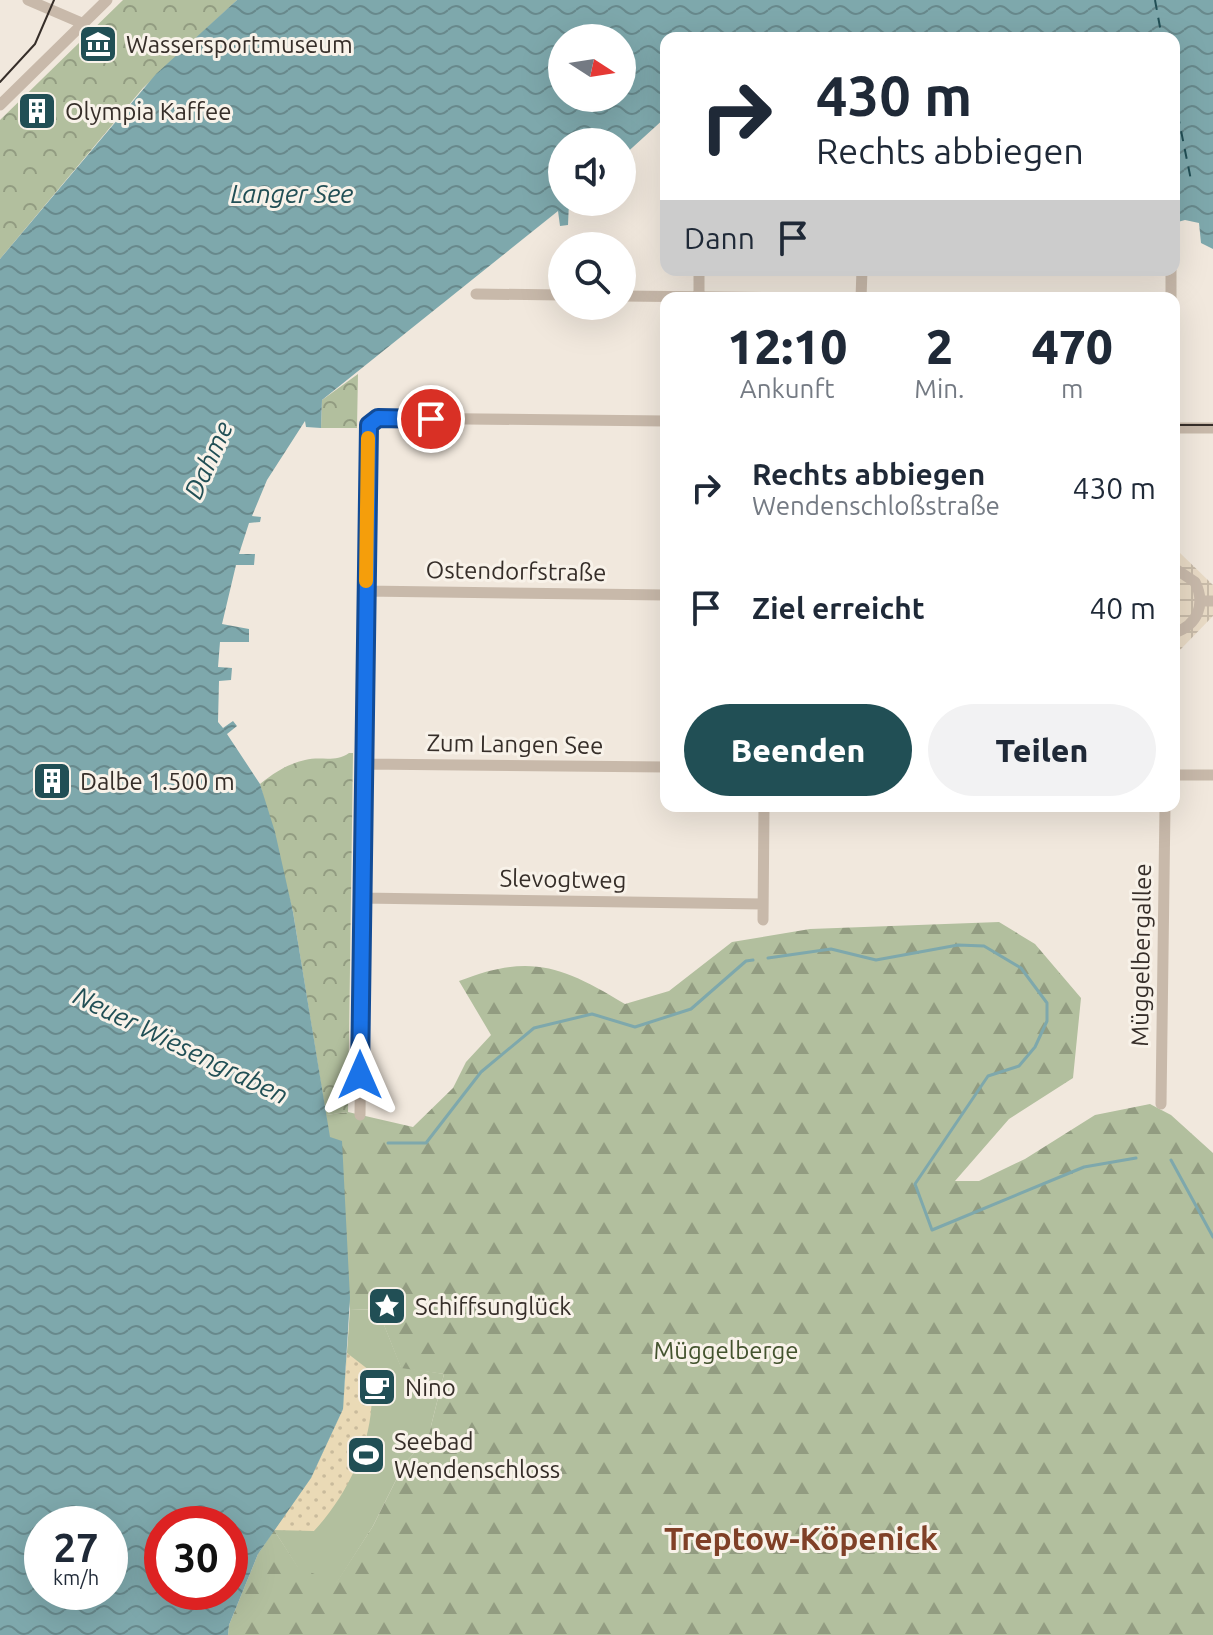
<!DOCTYPE html>
<html lang="de">
<meta charset="utf-8">
<style>
:root{--surface:#fff;--page:#f2f2f3;--text:#1f2937;--muted:#747a83;--accent:#214f55}
body{margin:0;font-family:Ubuntu,sans-serif;background:var(--page);color:var(--text);height:100vh;display:flex;flex-direction:column;font-size:30px;white-space:nowrap}
*{box-sizing:border-box;margin:0}
p{font-size:26px;color:var(--muted)}
.icon{flex:none;width:44px;height:44px;fill:none;stroke:currentColor;stroke-width:2;stroke-linecap:round;stroke-linejoin:round}
.map{position:relative;flex:1;overflow:hidden}
.details{position:absolute;left:660px;top:292px;width:520px;height:520px;display:flex;flex-direction:column;background:var(--surface);border-radius:16px;box-shadow:0 8px 32px #0002}
.details>*{flex:none}
.hud{position:absolute;left:660px;top:32px;width:520px;height:244px;border-radius:16px;box-shadow:0 8px 32px #0002;background:#fff;color:var(--text);overflow:hidden}
.needle{width:52px;rotate:102deg}
.controls{position:absolute;left:548px;top:24px;display:grid;gap:16px}
.controls a{display:grid;place-items:center;width:88px;height:88px;border-radius:50%;background:var(--surface);box-shadow:0 8px 32px #0002;font-size:40px}
.speed{position:absolute;left:24px;top:1506px;display:flex;gap:16px;font-size:40px;font-weight:700;text-align:center}
.speed>*{display:grid;place-content:center;width:104px;height:104px;border-radius:50%;background:var(--surface);box-shadow:0 8px 32px #0002;line-height:1}
.speed small{font-size:20px;font-weight:400}
.speed .limit{border:12px solid #d22;background:#fff;color:#111}
.pin{position:absolute;display:grid;place-items:center;width:68px;height:68px;color:#fff;margin:-34px;border:4px solid #fff;border-radius:50%;box-shadow:0 2px 8px #0007}
.me{position:absolute;width:88px;margin:-44px;rotate:0deg;stroke-linejoin:round;filter:drop-shadow(0 0 6px #0008)}
.turn{display:flex;align-items:center;gap:28px;height:168px;padding:0 24px;font-size:36px}
.turn .icon{width:104px;height:104px;stroke-width:2.5}
.turn b{display:block;font-size:56px;line-height:68px}
.then{display:flex;align-items:center;height:76px;padding:0 24px;background:#0003;gap:16px;font-size:30px}
.eta{display:flex;justify-content:space-evenly;align-items:center;height:136px;text-align:center}
.eta b{font-size:48px;font-weight:800;line-height:56px}
.action{display:flex;gap:16px;margin-top:auto;padding:16px 24px}
.action a{flex:1;height:92px;border-radius:48px;background:var(--accent);color:#fff;font-size:32px;font-weight:800;line-height:92px;text-align:center}
.action a+a{background:var(--page);color:var(--text)}
ul{padding:0;list-style:none}
li{display:flex;align-items:center;gap:24px;height:120px;padding:0 24px}
li div{flex:1}
li b{display:block;font-size:30px}
li em{font-style:normal}
.map>svg:first-child{display:block}
</style>
<div class="map">
<svg width="1213" height="1635" viewBox="0 0 1213 1635">
<defs>
<pattern id="forest-firs" width="22" height="20" patternUnits="userSpaceOnUse" patternTransform="scale(2)"><rect width="22" height="20" fill="#b2bf9e"/><path d="M5 1l3.5 6h-7zM16 11l3.5 6h-7z" fill="#929c81"/></pattern>
<pattern id="sand-dots" width="8" height="8" patternUnits="userSpaceOnUse" patternTransform="scale(2)"><rect width="8" height="8" fill="#eadab6"/><path d="M2 2h.1M6 6h.1" fill="none" stroke="#c9bb9c" stroke-width="1.8" stroke-linecap="round"/></pattern>
<pattern id="park-crowns" width="20" height="18" patternUnits="userSpaceOnUse" patternTransform="scale(2)"><rect width="20" height="18" fill="#b2bf9e"/><path d="M2 6a3 3 0 1 1 6 0M12 15a3 3 0 1 1 6 0" fill="none" stroke="#929c81"/></pattern>
<pattern id="plaza-grid" width="8" height="8" patternUnits="userSpaceOnUse" patternTransform="scale(2)"><rect width="8" height="8" fill="#e8dac5"/><path d="M0 4h8M4 0v8" fill="none" stroke="#c8bba9"/></pattern>
<pattern id="water-waves" width="16" height="10" patternUnits="userSpaceOnUse" patternTransform="scale(2)"><rect width="16" height="10" fill="#7ea8ac"/><path d="M0 5q4-4 8 0t8 0" fill="none" stroke="#68898c"/></pattern>
</defs>
<rect width="100%" height="100%" fill="#f1e8dd"/>
<path fill="#b2bf9e" d="M350,1309L378,1310L401,1367L444,1374L428,1438L404,1464L373,1526L336,1584L298,1568L274,1530L311,1478L343,1409Z"/>
<path fill="url(#forest-firs)" d="M999,922L1035,944L1081,998L1073,1078L1009,1119L955,1181H979L1025,1159L1095,1115L1150,1104L1171,1115L1213,1153V1635H228L229,1625L258,1554L274,1530L298,1567L336,1583L373,1526L404,1464L428,1438L444,1374L401,1368L378,1310L350,1309L326,1115L348,1112L413,1127L453,1088L466,1062L491,1035L459,981C530,953 562,966 625,1004L669,991L732,942L810,929Z"/>
<path fill="url(#sand-dots)" d="M347,1353L369,1370C381,1426 352,1490 314,1531L274,1530L311,1478L343,1409Z"/>
<path fill="url(#park-crowns)" d="M123,0H237L143,88L0,259V120Z
M358,374L357,428H321L322,400Z
M349,753H353L348,1112L326,1115L293,912L260,784C274,773 287,764 305,760C321,756 335,763 349,753Z"/>
<path fill="url(#plaza-grid)" d="M1180,553L1213,585V616L1179,651H1174V554Z"/>
<path fill="url(#water-waves)" fill-rule="evenodd" d="M237,0H1213V249L1201,243L1199,223L1185,220L1174,223V38H666V117L622,157V142H562V202H569L568,225L560,226L558,211L322,400L321,428L306,427L305,421L267,480L252,516L261,517L260,522L249,523L239,554H255L254,565H236L222,624L249,629V642H220L218,667L232,668L231,680L219,681L218,722L223,728L233,721L237,726L227,734L260,784L275,832L293,912L330,1137L342,1141L350,1298L343,1409L311,1478L258,1554L229,1625L228,1635H0V259L156,74ZM562,38H622V98H562ZM42,1524H110V1592H42ZM162,1524H230V1592H162Z"/>
<g fill="none" stroke-linecap="round" stroke-linejoin="round">
<path stroke="#7ea8ac" stroke-width="3" d="M768,958L831,949L876,960L958,945L984,946L1021,968L1047,1003V1021L1035,1047L1019,1066L988,1076L915,1184L932,1230L1084,1167L1136,1158
M388,1143H426L481,1072L534,1028L592,1014L635,1027L691,1009L746,961L753,960
M1171,1160L1213,1237"/>
<path stroke="#214f55" stroke-width="2" stroke-dasharray="10 8" stroke-linecap="butt" d="M1155,0L1162,38
M1174,96L1191,180"/>
<path stroke="#c8b9aa" stroke-width="11" d="M28,0L84,24
M0,105L107,0
M1171,270V298
M476,294L562,295
M622,296L797,298
M699,297V270
M861,298L862,270
M1174,428H1213
M1174,568L1195,582C1206,604 1198,625 1174,633
M365,591L666,595
M1201,601H1213
M364,764L666,767
M1174,775H1213
M362,898L763,904
M763,920L764,806
M1161,1104L1165,806
M360,1115L369,423L378,418L666,421"/>
<path stroke="#362e29" stroke-width="2" d="M0,82L35,44L54,0
M793,298L826,295L861,298
M1174,425H1213"/>
</g>
<g fill="none" stroke-linecap="round" stroke-linejoin="round">
<defs>
<path id="route" d="M360,1075L369,425L378,418L431,419"/>
</defs>
<use href="#route" stroke="#114b97" stroke-width="20"/>
<use href="#route" stroke="#1a73e8" stroke-width="14"/>
<path stroke="#f59e0b" stroke-width="14" d="M366,581L368,438"/>
</g>
<defs>
<symbol id="museum-square" viewBox="-11 -11 22 22"><rect x="-9" y="-9" width="18" height="18" rx="4" fill="#214f55" stroke="#f8f2e9"/><path d="M0-6L6-3V-2H-6V-3ZM-5-1h2V3h-2ZM-1-1h2V3h-2ZM3-1h2V3H3ZM-6 4H6V6H-6Z" fill="#fff"/></symbol>
<symbol id="building-square" viewBox="-11 -11 22 22"><rect x="-9" y="-9" width="18" height="18" rx="4" fill="#214f55" stroke="#f8f2e9"/><path d="M-4-6H4V6H1V3H-1V6H-4ZM-2.5-4.3h1.7v1.8h-1.7ZM.8-4.3h1.7v1.8H.8ZM-2.5-1h1.7V.8h-1.7ZM.8-1h1.7V.8H.8Z" fill="#fff"/></symbol>
<symbol id="sight-square" viewBox="-11 -11 22 22"><rect x="-9" y="-9" width="18" height="18" rx="4" fill="#214f55" stroke="#f8f2e9"/><path d="M0-6L1.8-2.2L6-1.7L2.9 1.2L3.7 5.4L0 3.3L-3.7 5.4L-2.9 1.2L-6-1.7L-1.8-2.2Z" fill="#fff"/></symbol>
<symbol id="cafe-square" viewBox="-11 -11 22 22"><rect x="-9" y="-9" width="18" height="18" rx="4" fill="#214f55" stroke="#f8f2e9"/><path d="M-5.5-4.5H6V0H3Q3 3.5 0 3.5H-2.5Q-5.5 3.5-5.5 0ZM3-3.2v2h1.7v-2ZM-6 4.5H4V6H-6Z" fill="#fff"/></symbol>
<symbol id="stadium-square" viewBox="-11 -11 22 22"><rect x="-9" y="-9" width="18" height="18" rx="4" fill="#214f55" stroke="#f8f2e9"/><path d="M0-5a6.5 5 0 1 0 0 10a6.5 5 0 1 0 0-10ZM-3.5-1.8h7v3.6h-7Z" fill="#fff"/></symbol>
</defs>
<g fill-rule="evenodd">
<use href="#museum-square" x="76" y="22" width="44" height="44"/>
<use href="#building-square" x="15" y="89" width="44" height="44"/>
<use href="#building-square" x="30" y="759" width="44" height="44"/>
<use href="#sight-square" x="365" y="1284" width="44" height="44"/>
<use href="#cafe-square" x="355" y="1365" width="44" height="44"/>
<use href="#stadium-square" x="344" y="1433" width="44" height="44"/>
</g>
<g text-anchor="middle" dominant-baseline="central" stroke-width="6" stroke-linejoin="round" paint-order="stroke">
<g font-size="24" fill="#362e29" stroke="#f8f2e9" text-anchor="start">
<text x="126" y="44">Wassersportmuseum</text>
<text x="65" y="111">Olympia Kaffee</text>
<text x="80" y="781">Dalbe 1.500 m</text>
<text x="415" y="1306">Schiffsunglück</text>
<text x="405" y="1387">Nino</text>
<text x="394" y="1441">Seebad<tspan x="394" dy="28">Wendenschloss</tspan></text>
</g>
<g font-size="24" fill="#362e29" stroke="#f8f2e9">
<text transform="translate(516 571) rotate(1)">Ostendorfstraße</text>
<text transform="translate(515 744) rotate(1)">Zum Langen See</text>
<text transform="translate(563 879) rotate(1)">Slevogtweg</text>
<text transform="translate(1141 955) rotate(-89)">Müggelbergallee</text>
</g>
<g font-size="24" fill="#43532e" stroke="#f8f2e9">
<text x="726" y="1350">Müggelberge</text>
</g>
<g font-size="26" font-style="italic" fill="#214f55" stroke="#f8f2e9">
<text x="292" y="193">Langer See</text>
<text transform="translate(208 460) rotate(-66)">Dahme</text>
<text transform="translate(181 1045) rotate(26)">Neuer Wiesengraben</text>
</g>
<g font-size="32" font-weight="bold" fill="#804027" stroke="#f8f2e9">
<text x="801" y="1538">Treptow-Köpenick</text>
</g>
</g>
</svg>
<div class="controls">
<a><svg class="needle" viewBox="-14 -14 28 28"><path d="M0-13l5 13h-10z" fill="#e53935"/><path d="M0 13l5-13h-10z" fill="#747a83"/></svg></a>
<a><svg class="icon" aria-label="sound" viewBox="0 0 24 24"><path d="M4 9h4l5-4v14l-5-4H4zM17 9q2 3 0 6"/></svg></a>
<a><svg class="icon" aria-label="search" viewBox="0 0 24 24"><circle cx="10" cy="10" r="6"/><path d="M15 15l6 6"/></svg></a>
</div>
<div class="speed"><div>27<small>km/h</small></div><div class="limit">30</div></div>
<div class="pin" style="left:431px;top:419px;background:#d93025"><svg class="icon" aria-label="arrive" viewBox="0 0 24 24"><path d="M6 21V4h12l-3 4 3 4H6"/></svg></div>
<svg class="me" style="left:360px;top:1075px" viewBox="-20 -20 40 40"><path d="M0-17L14 15 0 8-14 15z" fill="#1a73e8" stroke="#fff" stroke-width="4"/></svg>
<div class="hud">
<div class="turn"><svg class="icon" aria-label="right" viewBox="0 0 24 24"><path d="M7 20v-9h11M14 6l5 5-5 5"/></svg><div><b>430 m</b>Rechts abbiegen</div></div>
<div class="then">Dann<svg class="icon" aria-label="arrive" viewBox="0 0 24 24"><path d="M6 21V4h12l-3 4 3 4H6"/></svg></div>
</div>
<section class="details">
<div class="eta">
<div><b>12:10</b><p>Ankunft</p></div>
<div><b>2</b><p>Min.</p></div>
<div><b>470</b><p>m</p></div>
</div>
<ul>
<li><svg class="icon" aria-label="right" viewBox="0 0 24 24"><path d="M7 20v-9h11M14 6l5 5-5 5"/></svg><div><b>Rechts abbiegen</b><p>Wendenschloßstraße</p></div><em>430 m</em></li>
<li><svg class="icon" aria-label="arrive" viewBox="0 0 24 24"><path d="M6 21V4h12l-3 4 3 4H6"/></svg><div><b>Ziel erreicht</b></div><em>40 m</em></li>
</ul>
<div class="action"><a>Beenden</a><a>Teilen</a></div>
</section>
</div>
